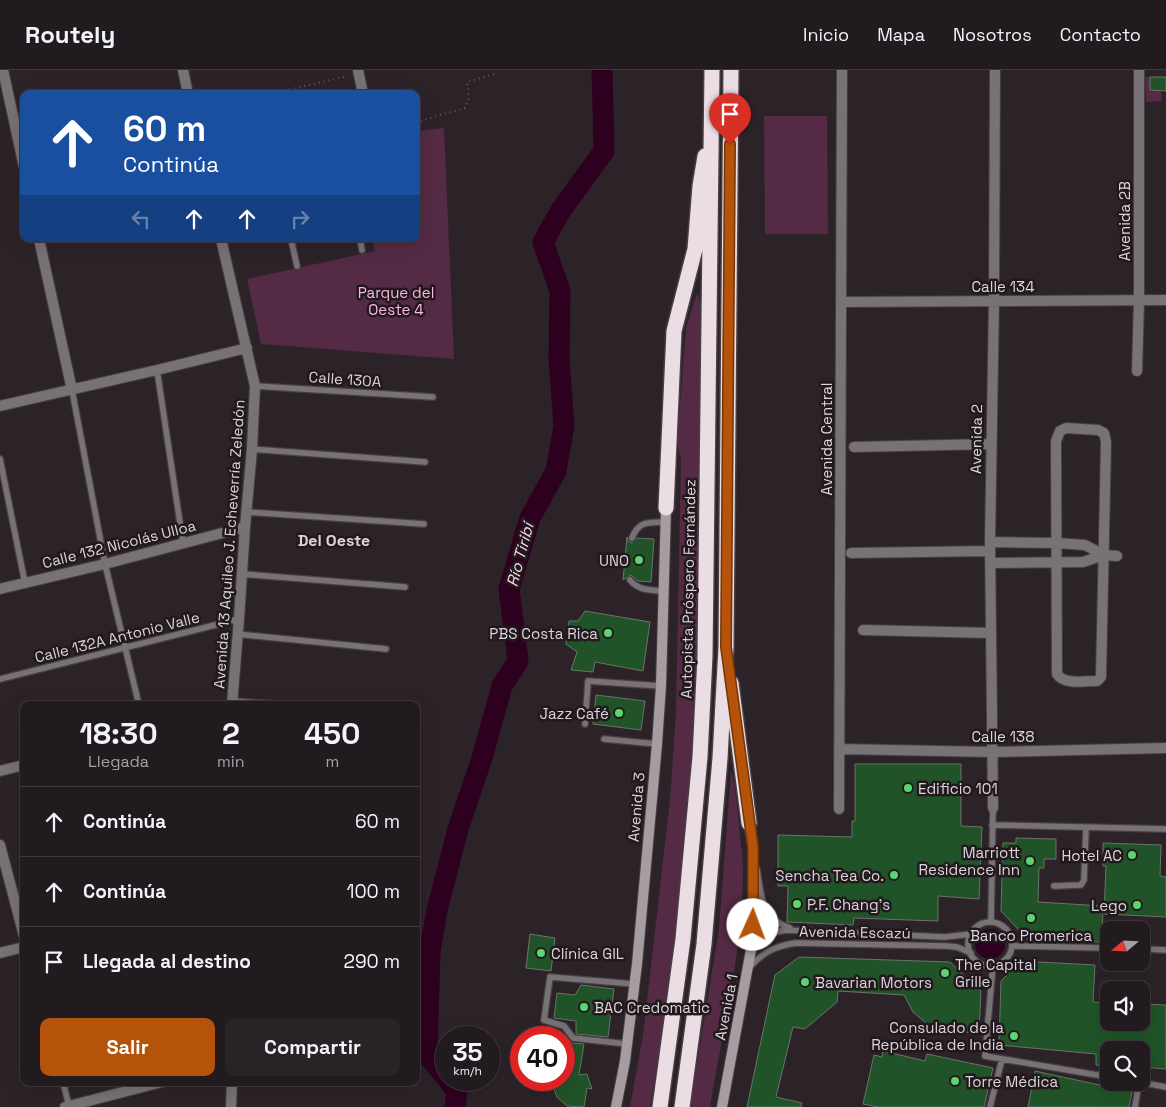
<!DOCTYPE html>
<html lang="es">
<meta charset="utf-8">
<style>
:root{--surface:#211a1e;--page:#292327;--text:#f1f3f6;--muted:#a2a1a4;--line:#3e383c;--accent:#b45309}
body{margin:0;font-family:"Space Grotesk",sans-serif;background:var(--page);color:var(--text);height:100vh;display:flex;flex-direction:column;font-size:19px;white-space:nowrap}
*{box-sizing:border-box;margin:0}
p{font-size:16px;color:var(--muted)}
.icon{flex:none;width:28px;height:28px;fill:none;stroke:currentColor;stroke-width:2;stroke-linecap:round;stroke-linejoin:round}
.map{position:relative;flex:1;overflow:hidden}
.side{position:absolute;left:20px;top:631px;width:400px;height:385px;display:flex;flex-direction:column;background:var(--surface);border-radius:10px;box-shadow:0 5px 20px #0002,0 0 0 1px var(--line)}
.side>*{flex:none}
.guide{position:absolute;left:20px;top:20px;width:400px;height:152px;border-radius:10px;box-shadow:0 5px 20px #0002,0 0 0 1px var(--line);background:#1a4fa0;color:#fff;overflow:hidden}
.needle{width:32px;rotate:251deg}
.tools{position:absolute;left:1100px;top:851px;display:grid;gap:10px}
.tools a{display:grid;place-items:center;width:50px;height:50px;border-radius:10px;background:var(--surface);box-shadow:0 5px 20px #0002,0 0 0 1px var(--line);font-size:25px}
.speed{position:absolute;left:435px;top:956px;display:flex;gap:10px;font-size:25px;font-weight:700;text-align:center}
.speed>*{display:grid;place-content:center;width:65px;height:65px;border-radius:50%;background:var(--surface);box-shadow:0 5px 20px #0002,0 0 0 1px var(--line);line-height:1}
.speed small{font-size:12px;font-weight:400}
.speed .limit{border:8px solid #d22;background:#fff;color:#111}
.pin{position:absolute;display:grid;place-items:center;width:42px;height:42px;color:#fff;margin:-51px -21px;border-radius:50% 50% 50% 0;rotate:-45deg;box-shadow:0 0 5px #0007}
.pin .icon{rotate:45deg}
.me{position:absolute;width:55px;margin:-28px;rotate:2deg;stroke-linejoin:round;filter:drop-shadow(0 0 4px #0008)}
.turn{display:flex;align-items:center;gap:18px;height:105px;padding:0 20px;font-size:22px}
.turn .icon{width:65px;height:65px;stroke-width:2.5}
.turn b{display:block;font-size:35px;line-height:42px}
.lanes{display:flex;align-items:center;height:48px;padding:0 20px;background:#0003;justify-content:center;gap:25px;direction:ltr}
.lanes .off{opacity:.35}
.eta{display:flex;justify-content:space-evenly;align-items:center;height:85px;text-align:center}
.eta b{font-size:30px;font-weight:800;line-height:35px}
.button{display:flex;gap:10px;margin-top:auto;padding:10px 20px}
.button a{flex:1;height:58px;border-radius:10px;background:var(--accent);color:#fff;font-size:20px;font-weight:800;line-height:58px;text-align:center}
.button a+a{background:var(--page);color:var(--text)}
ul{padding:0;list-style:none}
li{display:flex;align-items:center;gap:15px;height:70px;padding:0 20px;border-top:1px solid var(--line)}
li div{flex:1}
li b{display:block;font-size:19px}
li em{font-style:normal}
header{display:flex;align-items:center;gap:30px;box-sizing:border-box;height:70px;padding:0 25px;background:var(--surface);border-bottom:1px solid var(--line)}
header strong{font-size:24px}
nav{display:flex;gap:28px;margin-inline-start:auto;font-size:18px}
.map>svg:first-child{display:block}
</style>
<header>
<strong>Routely</strong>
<nav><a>Inicio</a><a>Mapa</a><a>Nosotros</a><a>Contacto</a></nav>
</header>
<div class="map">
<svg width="1166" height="1037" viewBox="0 0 1166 1037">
<rect width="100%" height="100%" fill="#2c2328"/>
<path fill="#542a44" d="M1145,7H1150V20L1161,21L1162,31L1146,32Z
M764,46H827L828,164H765Z
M444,58L454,289L261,274L247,209L375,181L372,169H416V61Z
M697,223L704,242L698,645L672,908L650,1037H630L643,965L670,730L676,643L681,389L677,373L686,258Z
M731,700C736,718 737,737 739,756C740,770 743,784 743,798C743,879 723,958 710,1037H690L719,859Z"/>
<path fill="#2e0020" d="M975 874a15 15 0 1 1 30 0a15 15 0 1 1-30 0Z"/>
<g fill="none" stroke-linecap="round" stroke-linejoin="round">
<path stroke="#2e0020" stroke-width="21" d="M446,1007L427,984L430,881L437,840L458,759L482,688L502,616L518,591L509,519L530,448L556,401L564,356L559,289L560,221L543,172L561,140L604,81L602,0
M448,1010L457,1021L455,1037"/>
</g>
<path fill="#205428" stroke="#6a736a" d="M1150,7H1166V21L1150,20Z
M627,467L628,471L632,473L637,468L654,469L651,512L638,511L631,505L623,510Z
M585,541L650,552L643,601L595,592L593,602L571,600L577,582L566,574L569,551H578Z
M596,625L645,631L641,660L593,654Z
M855,694H961V756L982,757L979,829L938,826V851L854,848L853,855L787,852L788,816H778V765L852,767V751H855Z
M1016,768L1056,769V789H1044V798H1039L1038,832L1103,836L1102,872L1028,870L1001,841L1003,773H1016Z
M1103,773L1161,775L1160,806L1166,807V847L1104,844L1106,796H1103Z
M530,864L555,868L551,901L526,898Z
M799,887L950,892L981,921L979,962L938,963L913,942L904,925L838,921L837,932L805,959L793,957L776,1027L802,1033L801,1037H747L775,905Z
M1021,891L1095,895L1093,932L1109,933V952H1141V934L1166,935V999L1141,997V980H1109V996L1096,995V984L999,975L1001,911Z
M581,915L614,919L608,967L576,964V951L554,948L557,923L575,925Z
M564,969L572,973L584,974L579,1005L587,1004L592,1019L587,1018L584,1037L567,1036L557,1027L550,1010H564Z
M883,981L925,991L927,984L993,998L984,1037H878L863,1034L874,985L882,987Z
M1035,1001L1132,1022L1129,1037H1028Z"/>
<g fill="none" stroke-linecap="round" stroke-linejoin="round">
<defs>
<path id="lane" d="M291,169L297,196
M360,169L362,180
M157,300L183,473
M255,316L433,327
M72,320L105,494L139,635
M252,379L425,392
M0,389L25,513
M246,442L424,454
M632,468C639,450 649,453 665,452
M242,504L405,517
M630,510C639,521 651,520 663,521
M237,564L386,579
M0,609L239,549
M232,631L287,635
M585,654L588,611L661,616
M604,669L657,674
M992,755L1166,759
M757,799C761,826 761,849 790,858
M1054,816L1081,815L1084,810L1086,758
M991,852L993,738
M968 874a22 22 0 1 1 44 0a22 22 0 1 1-44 0Z
M753,869L763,865L786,860L945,867L971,864
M1012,876L1109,878
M1141,879L1166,880
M993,895L985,986L1109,1007
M749,898C763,882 775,876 796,873L946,876L957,877L971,883
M627,974L573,968L564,956L544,950L550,907L634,914
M63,1012L69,1036
M990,1037L1002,989
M1135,1037L1139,1012L1166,1017"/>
<path id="street" d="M3,0L24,97
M183,0L188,24
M358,0L363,24
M39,169L72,320
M221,169L255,316L252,379L245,457L239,549L232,635
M841,232L1166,230
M1137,301L1139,230V0
M0,336L157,300L247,278
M1066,358L1098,360L1104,363L1106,372L1101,607L1097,611C1084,611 1064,615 1057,604L1056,371L1060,361Z
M854,377L991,374
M990,472L1057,473L1085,475L1104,485
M851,483L990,481
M991,493L1083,492L1104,485L1117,486
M0,519L105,494L245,457
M863,560L991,563
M839,679L992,682L1166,678
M0,701L24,695
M993,738L990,472L994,230L995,0
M839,739L842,0
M0,775L24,866
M0,883L24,877
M65,1037L162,1012
M231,1037L232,1012"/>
<path id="secondary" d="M616,1037L625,991L637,894L657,674L661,616L666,438
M722,1037L753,869V777L749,753"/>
<path id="highway" d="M666,438L674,261L695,179L700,116L705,86
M731,613L749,753
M660,1037L683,869L700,687L705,586L712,0
M682,1037L704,874L720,688L726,577L731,0"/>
</defs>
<use href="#lane" stroke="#483f44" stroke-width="8"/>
<use href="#street" stroke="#483f44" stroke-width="12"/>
<use href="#secondary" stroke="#483f44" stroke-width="12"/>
<use href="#highway" stroke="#483f44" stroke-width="18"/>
<path stroke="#645c60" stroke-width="2" stroke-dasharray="1 4" stroke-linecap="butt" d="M270,24L348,6
M416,52L465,38L469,27L467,12L495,4"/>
<use href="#lane" stroke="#777275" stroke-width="5.5"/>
<use href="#street" stroke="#777275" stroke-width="10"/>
<use href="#secondary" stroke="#a59da2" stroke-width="10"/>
<use href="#highway" stroke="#eadde4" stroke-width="15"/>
</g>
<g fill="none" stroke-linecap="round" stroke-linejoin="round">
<defs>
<path id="route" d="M730,74L726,577L753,777V855"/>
</defs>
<use href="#route" stroke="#753606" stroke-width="12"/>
<use href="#route" stroke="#b45309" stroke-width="9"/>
</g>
<g fill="#5bd56e" stroke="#22191e" stroke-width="2">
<circle cx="639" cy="490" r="5"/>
<circle cx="608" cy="563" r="5"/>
<circle cx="619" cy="643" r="5"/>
<circle cx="908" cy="718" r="5"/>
<circle cx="1132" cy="785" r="5"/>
<circle cx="1030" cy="791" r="5"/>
<circle cx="894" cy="805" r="5"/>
<circle cx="797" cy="834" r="5"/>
<circle cx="1137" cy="835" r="5"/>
<circle cx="1031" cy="848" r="5"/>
<circle cx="541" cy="883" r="5"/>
<circle cx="945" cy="903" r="5"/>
<circle cx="805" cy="912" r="5"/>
<circle cx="584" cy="937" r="5"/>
<circle cx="1014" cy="966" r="5"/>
<circle cx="955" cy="1011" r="5"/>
</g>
<g text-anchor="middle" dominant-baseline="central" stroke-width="5" stroke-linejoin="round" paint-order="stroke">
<g font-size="15" fill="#dbd5d9" stroke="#22191e">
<text transform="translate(1124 151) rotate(-90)">Avenida 2B</text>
<text x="1003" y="216">Calle 134</text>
<text transform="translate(345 309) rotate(4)">Calle 130A</text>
<text transform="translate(826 369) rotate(-90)">Avenida Central</text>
<text transform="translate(976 369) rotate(-89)">Avenida 2</text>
<text transform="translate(119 474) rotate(-14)">Calle 132 Nicolás Ulloa</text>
<text transform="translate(229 474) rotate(-86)">Avenida 13 Aquileo J. Echeverría Zeledón</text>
<text transform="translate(688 519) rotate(-89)">Autopista Próspero Fernández</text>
<text transform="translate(117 567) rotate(-14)">Calle 132A Antonio Valle</text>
<text x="1003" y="666">Calle 138</text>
<text transform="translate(636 737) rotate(-85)">Avenida 3</text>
<text transform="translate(855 862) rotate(1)">Avenida Escazú</text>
<text transform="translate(726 937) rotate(-79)">Avenida 1</text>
</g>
<g font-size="15" fill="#fcb6e0" stroke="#22191e">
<text x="396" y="222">Parque del<tspan x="396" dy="17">Oeste 4</tspan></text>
</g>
<g font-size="15" fill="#dbd5d9" stroke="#22191e" text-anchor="end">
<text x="629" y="490">UNO</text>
<text x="598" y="563">PBS Costa Rica</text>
<text x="609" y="643">Jazz Café</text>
<text x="918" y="718" text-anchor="start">Edificio 101</text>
<text x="1020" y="782">Marriott<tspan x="1020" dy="17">Residence Inn</tspan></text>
<text x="1122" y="785">Hotel AC</text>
<text x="884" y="805">Sencha Tea Co.</text>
<text x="807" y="834" text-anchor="start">P.F. Chang's</text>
<text x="1127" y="835">Lego</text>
<text x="1031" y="865" text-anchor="middle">Banco Promerica</text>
<text x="551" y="883" text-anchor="start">Clínica GIL</text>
<text x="955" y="894" text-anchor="start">The Capital<tspan x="955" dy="17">Grille</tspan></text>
<text x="815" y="912" text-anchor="start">Bavarian Motors</text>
<text x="594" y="937" text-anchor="start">BAC Credomatic</text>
<text x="1004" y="957">Consulado de la<tspan x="1004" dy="17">República de India</tspan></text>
<text x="965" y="1011" text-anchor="start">Torre Médica</text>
</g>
<g font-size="16" font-weight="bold" fill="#dbd5d9" stroke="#22191e">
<text x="334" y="470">Del Oeste</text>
</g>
<g font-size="16" font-style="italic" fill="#fad6eb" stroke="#22191e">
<text transform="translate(520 485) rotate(-75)">Río Tiribí</text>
</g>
</g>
</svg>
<div class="tools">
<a><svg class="needle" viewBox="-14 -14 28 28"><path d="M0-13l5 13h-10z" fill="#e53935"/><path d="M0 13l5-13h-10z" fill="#a2a1a4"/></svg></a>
<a><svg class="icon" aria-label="sound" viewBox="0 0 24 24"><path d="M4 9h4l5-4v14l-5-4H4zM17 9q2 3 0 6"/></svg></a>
<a><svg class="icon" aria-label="search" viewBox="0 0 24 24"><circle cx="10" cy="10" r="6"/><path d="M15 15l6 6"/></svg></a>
</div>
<div class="speed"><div>35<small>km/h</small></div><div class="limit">40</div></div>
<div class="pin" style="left:730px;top:74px;background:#d93025"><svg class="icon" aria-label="arrive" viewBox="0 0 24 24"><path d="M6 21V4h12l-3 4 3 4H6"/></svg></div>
<svg class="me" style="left:753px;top:855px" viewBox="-20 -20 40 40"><circle r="19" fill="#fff"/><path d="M0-13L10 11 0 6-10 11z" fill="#b45309"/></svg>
<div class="guide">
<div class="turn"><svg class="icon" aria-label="ahead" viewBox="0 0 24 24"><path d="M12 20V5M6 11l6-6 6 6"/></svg><div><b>60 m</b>Continúa</div></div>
<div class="lanes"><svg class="icon off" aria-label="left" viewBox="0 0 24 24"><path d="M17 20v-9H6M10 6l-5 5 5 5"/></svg><svg class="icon" aria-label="ahead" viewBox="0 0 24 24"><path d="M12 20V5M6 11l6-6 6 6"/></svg><svg class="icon" aria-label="ahead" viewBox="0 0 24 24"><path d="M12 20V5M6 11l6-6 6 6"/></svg><svg class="icon off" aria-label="right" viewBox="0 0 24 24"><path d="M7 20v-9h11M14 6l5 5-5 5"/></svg></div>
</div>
<section class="side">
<div class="eta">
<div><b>18:30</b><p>Llegada</p></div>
<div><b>2</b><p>min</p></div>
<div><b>450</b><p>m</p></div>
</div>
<ul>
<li><svg class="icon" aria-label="ahead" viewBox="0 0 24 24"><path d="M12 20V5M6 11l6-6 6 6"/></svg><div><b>Continúa</b></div><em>60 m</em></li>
<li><svg class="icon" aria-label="ahead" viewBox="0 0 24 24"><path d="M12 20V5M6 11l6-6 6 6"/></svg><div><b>Continúa</b></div><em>100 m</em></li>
<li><svg class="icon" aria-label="arrive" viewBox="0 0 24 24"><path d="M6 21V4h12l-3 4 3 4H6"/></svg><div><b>Llegada al destino</b></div><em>290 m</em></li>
</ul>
<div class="button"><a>Salir</a><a>Compartir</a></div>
</section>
</div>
